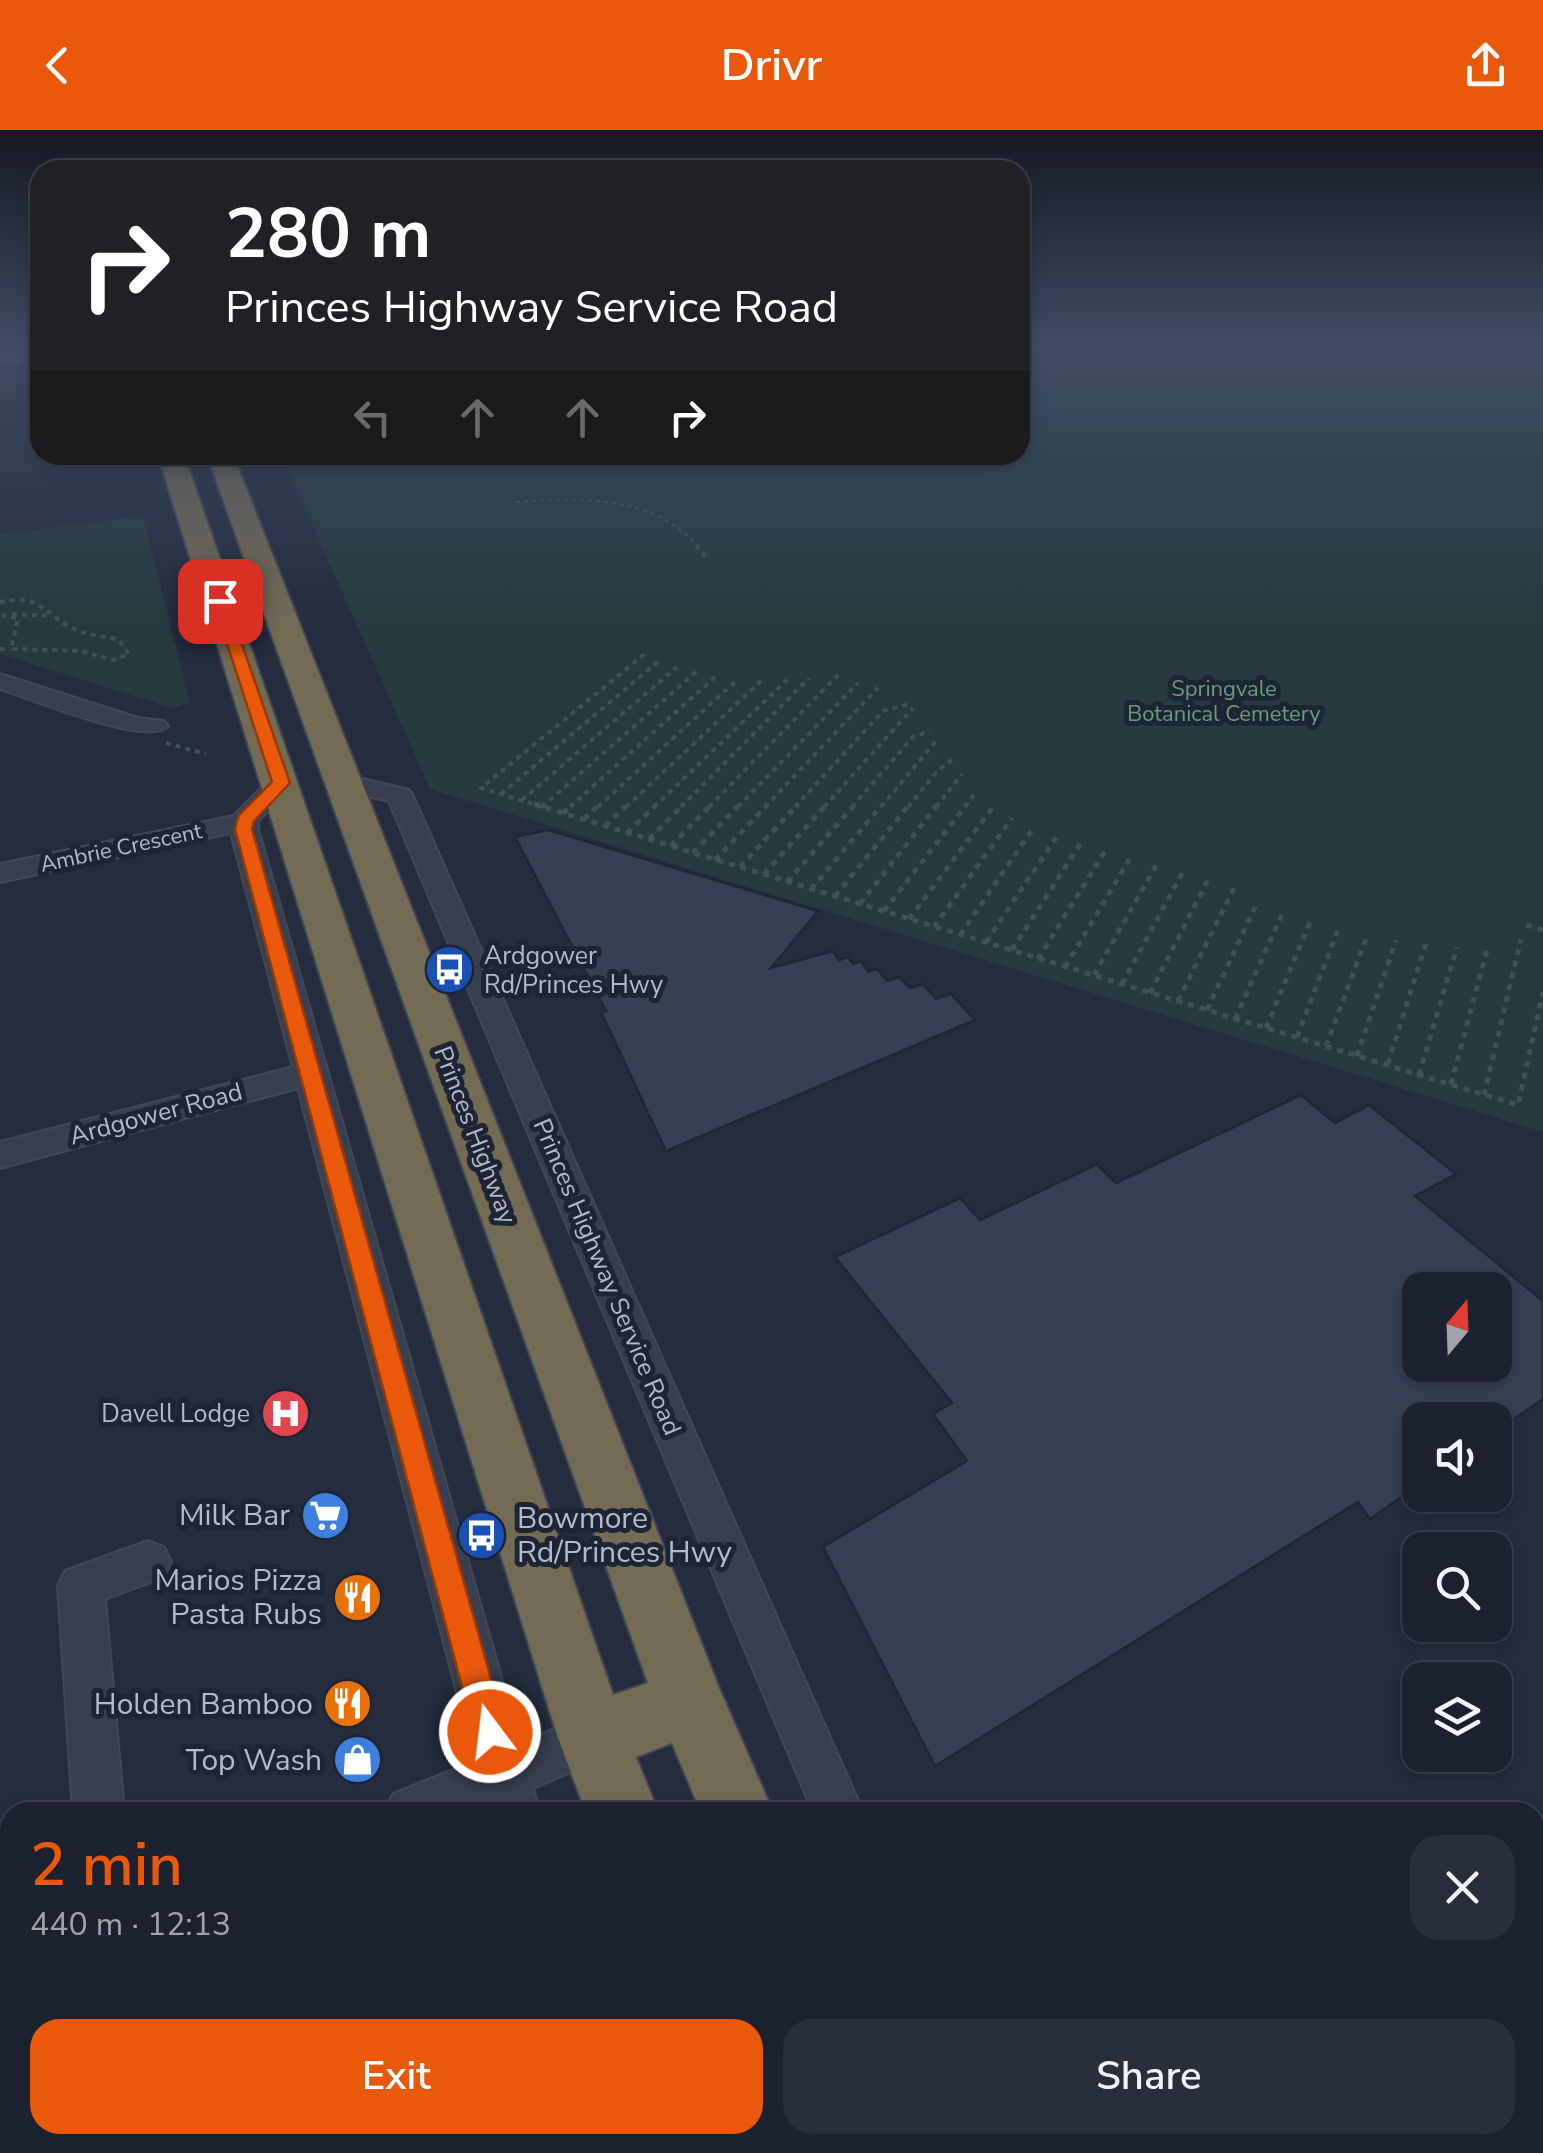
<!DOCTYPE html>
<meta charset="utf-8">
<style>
:root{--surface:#1b212e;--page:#282e3a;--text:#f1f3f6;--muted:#a0a3aa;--line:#393e4a;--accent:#ea580c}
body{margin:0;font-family:"Nunito Sans",sans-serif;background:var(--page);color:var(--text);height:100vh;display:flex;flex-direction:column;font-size:38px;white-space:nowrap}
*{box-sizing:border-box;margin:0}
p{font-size:32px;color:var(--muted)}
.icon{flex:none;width:55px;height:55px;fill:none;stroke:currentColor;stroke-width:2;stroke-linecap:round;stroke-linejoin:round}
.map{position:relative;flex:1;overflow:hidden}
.sheet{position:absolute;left:0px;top:1672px;width:1545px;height:352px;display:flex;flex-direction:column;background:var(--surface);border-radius:30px 30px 0 0;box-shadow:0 5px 15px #0003,0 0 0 2px var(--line)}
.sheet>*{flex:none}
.hud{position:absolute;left:30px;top:30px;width:1000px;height:305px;border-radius:30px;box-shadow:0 5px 15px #0003,0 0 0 2px var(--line);background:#202124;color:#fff;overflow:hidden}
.needle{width:65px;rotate:19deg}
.controls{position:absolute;left:1402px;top:1142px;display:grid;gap:20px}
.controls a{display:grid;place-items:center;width:110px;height:110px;border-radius:20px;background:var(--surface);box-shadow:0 5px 15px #0003,0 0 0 2px var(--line);font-size:50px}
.pin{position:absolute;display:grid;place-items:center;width:85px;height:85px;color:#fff;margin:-42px;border-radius:20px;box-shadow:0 5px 15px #0006}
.me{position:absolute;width:110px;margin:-55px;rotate:345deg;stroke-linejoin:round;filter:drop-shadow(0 0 8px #0008)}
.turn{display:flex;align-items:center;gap:35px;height:210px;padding:0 30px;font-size:45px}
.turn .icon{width:130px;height:130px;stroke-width:2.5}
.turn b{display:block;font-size:70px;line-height:85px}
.lanes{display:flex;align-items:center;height:95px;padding:0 30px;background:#0003;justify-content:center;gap:50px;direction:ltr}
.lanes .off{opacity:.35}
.round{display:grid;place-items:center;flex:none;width:105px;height:105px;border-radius:30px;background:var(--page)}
.headline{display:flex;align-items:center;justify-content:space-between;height:170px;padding:0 30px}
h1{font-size:60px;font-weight:600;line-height:75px;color:var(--accent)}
.primary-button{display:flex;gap:20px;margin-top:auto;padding:20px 30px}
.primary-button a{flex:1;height:115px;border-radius:30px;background:var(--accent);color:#fff;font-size:40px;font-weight:600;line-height:115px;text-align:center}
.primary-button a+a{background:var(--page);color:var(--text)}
header{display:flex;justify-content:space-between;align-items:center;height:130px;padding:0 30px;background:var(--accent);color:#fff;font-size:45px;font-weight:600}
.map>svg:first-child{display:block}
</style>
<header><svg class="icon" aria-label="back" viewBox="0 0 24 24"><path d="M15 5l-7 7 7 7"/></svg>Drivr<svg class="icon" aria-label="share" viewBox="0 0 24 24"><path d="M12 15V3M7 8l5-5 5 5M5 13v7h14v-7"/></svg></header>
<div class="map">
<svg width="1543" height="2023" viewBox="0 0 1543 2023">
<rect width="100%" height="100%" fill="#242c3e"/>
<path fill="#263a3f" d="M1020,216H1543V1002L430,659L281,325H1020Z
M143,386L190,572L172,578L0,524V404Z"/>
<path fill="#364054" stroke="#1f2635" stroke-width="2.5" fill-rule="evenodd" d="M548,700L818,781L771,838L833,821L839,830L848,827L853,834L860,831L868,841L877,839L887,851L899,847L910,858L923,854L936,869L951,864L975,890L666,1021L601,882L606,881L515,707Z
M1301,965L1335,993L1369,975L1456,1044L1415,1066L1543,1171V1269L1495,1302V1290H1420V1354L1370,1389L1358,1372L935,1636L823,1417L967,1331L933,1284L952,1273L835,1127L960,1068L980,1090L1097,1034L1116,1053ZM1420,1160H1495V1235H1420Z"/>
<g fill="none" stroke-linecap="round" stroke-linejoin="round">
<defs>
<path id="minor" d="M0,544L138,588L164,591L168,596C148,618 30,568 0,559Z
M342,644L409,660L413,666L863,1682H813L389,671L333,658L329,652L333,646Z
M281,645L294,653L258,691V699L520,1613L593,1583L610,1591L618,1608L610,1625L533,1658L539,1682H489L487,1676L472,1682H385L393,1664L475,1631L298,958L0,1038V1012L293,937L231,703L0,752V734L234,686L272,647Z
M148,1411L164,1417L171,1432L164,1447L105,1469L124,1682H73L58,1456L65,1441Z
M10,1822V1878L0,1882V1826Z
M626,2015H692L696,2023H630Z
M951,2015H1011L1014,2023H954Z"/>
<path id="major" d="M40,216V228L0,235V223Z"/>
<path id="highway" d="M158,325H184L613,1565L648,1553L207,325H233L719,1558L773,1682H701L672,1613L636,1627L658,1682H586L558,1608Z
M693,2015H777L779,2023H695Z
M820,2015H904L907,2023H823Z"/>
</defs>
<use href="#minor" stroke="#414857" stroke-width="4"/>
<use href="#major" stroke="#414857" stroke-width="4"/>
<use href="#highway" stroke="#404756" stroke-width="4"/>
<path stroke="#3f5357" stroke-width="2.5" stroke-dasharray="4 4" stroke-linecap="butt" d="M516,372C578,368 654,364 698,417"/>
<path stroke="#3f5357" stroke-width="4" stroke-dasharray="5 5" stroke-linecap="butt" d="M696,415L708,430
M0,472C42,462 46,488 79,501C92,506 106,506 119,510L129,524L113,530L82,521L11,519L18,488L0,485
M12,484L51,486
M0,519H11
M166,613L206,624
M501,664L660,530
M522,670L677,537
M542,677L481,658L646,523
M542,677L696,542
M570,677L716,546
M598,677L738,549
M626,677L761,551
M654,677L787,550
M681,677L809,548
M709,677L838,545
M738,677L858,553
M765,677L878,558
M795,677L883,581L909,574
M824,677L913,578
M852,677L913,607L930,601
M881,677L937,610
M908,677L938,640L952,630
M936,677L962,644
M965,677L976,662"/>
<path stroke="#3f5357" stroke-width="5" stroke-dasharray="6 6" stroke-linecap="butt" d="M534,674L1518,975L1543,862
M542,677L545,674
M563,683L573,674
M584,689L600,674
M605,696L628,674
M627,703L657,674
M649,709L684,674
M671,716L712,674
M693,723L740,674
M715,730L768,674
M740,737L798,674
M764,744L827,674
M787,752L855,674
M811,759L883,674
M835,766L910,674
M860,774L938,674
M884,781L967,674
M909,789L993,677
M1526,795L1543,800
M934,797L1012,688
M960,805L1034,697
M986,812L1058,705
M1012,820L1082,711
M1038,829L1107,718
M1065,837L1132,725
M1094,845L1158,732
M1122,854L1184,740
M1150,863L1210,746
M1178,871L1236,754
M1207,880L1256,775
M1235,889L1283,782
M1266,898L1311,790
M1297,907L1339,797
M1326,916L1367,806
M1357,926L1396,810
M1388,934L1426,813
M1419,945L1457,817
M1451,954L1488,816
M1484,965L1521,809"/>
<use href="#minor" fill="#383f4e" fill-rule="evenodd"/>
<use href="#major" fill="#565e6e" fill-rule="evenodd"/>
<use href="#highway" fill="#746b55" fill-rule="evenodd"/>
</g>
<linearGradient id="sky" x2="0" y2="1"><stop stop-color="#141822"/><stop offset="0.43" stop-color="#3f4b63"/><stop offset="1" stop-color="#3f4b63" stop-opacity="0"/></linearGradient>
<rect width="1543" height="500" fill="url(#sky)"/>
<path fill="#ea580c" stroke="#983908" stroke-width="2.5" d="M220,466L227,471L290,653L254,691L252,699L506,1602L502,1614L490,1618L479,1614L474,1602L235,699L239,685L272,652L213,471Z"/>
<defs>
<symbol id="bus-disc" viewBox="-11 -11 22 22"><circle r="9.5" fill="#1a4fb4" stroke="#1d2433"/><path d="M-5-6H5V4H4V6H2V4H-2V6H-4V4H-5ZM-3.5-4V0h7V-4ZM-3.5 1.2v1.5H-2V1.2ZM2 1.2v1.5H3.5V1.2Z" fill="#fff"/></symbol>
<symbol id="hospital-disc" viewBox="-11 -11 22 22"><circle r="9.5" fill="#e0444e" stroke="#1d2433"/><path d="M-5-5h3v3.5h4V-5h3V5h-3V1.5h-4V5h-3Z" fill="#fff"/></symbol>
<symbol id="supermarket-disc" viewBox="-11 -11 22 22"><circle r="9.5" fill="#3f7fe0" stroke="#1d2433"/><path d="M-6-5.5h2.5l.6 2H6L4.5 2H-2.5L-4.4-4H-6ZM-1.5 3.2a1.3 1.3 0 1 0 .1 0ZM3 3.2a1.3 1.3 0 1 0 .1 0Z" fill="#fff"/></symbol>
<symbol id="restaurant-disc" viewBox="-11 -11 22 22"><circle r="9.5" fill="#e8710a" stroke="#1d2433"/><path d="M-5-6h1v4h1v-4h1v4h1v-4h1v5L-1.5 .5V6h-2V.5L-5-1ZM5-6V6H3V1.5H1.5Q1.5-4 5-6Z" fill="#fff"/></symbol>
<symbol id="shop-disc" viewBox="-11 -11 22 22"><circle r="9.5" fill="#3f7fe0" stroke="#1d2433"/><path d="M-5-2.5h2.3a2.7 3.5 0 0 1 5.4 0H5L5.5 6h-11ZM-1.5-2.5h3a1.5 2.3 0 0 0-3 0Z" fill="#fff"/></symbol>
</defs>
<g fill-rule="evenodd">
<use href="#bus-disc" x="422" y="812" width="55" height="55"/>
<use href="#hospital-disc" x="258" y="1256" width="55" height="55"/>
<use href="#supermarket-disc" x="298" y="1358" width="55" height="55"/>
<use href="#bus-disc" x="454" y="1378" width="55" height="55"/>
<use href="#restaurant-disc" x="330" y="1440" width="55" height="55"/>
<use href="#restaurant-disc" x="320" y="1546" width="55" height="55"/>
<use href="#shop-disc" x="330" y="1602" width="55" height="55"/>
</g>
<g text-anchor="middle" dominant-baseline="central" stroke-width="10" stroke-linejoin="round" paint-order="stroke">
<g font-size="22" fill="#6b9a7b" stroke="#1d2433">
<text x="1224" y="559">Springvale<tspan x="1224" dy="25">Botanical Cemetery</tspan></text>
</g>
<g font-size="22" fill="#b4bac9" stroke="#1d2433">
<text transform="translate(121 718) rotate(-12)">Ambrie Crescent</text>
</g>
<g font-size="25" fill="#b4bac9" stroke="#1d2433" text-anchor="start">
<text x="484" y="826">Ardgower<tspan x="484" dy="29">Rd/Princes Hwy</tspan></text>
<text x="250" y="1284" text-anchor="end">Davell Lodge</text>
</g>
<g font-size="25" fill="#b4bac9" stroke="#1d2433">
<text transform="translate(156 984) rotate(-15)">Ardgower Road</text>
<text transform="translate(475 1005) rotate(69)">Princes Highway</text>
<text transform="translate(607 1147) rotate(67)">Princes Highway Service Road</text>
</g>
<g font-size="30" fill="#b4bac9" stroke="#1d2433" text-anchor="end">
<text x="290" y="1385">Milk Bar</text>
<text x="517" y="1388" text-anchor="start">Bowmore<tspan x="517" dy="34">Rd/Princes Hwy</tspan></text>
<text x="322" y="1450">Marios Pizza<tspan x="322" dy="34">Pasta Rubs</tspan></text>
<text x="313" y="1574">Holden Bamboo</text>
<text x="322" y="1630">Top Wash</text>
</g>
</g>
</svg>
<div class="controls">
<a><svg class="needle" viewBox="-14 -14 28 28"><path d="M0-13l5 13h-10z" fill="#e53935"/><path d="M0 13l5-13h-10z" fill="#a0a3aa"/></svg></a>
<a><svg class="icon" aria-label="sound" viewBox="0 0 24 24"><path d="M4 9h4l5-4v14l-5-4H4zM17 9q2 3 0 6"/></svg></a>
<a><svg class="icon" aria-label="search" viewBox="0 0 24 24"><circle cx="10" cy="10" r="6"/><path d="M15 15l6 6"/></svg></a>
<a><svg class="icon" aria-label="layers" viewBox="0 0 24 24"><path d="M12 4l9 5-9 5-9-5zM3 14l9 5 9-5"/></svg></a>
</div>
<div class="pin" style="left:220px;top:471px;background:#d93025"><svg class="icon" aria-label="arrive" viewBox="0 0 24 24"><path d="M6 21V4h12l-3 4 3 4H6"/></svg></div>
<svg class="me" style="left:490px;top:1602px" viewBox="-20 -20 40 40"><circle r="17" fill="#ea580c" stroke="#fff" stroke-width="3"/><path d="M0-11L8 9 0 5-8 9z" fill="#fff"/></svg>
<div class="hud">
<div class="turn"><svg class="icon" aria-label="right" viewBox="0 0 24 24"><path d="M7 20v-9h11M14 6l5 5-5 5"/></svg><div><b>280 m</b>Princes Highway Service Road</div></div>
<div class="lanes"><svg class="icon off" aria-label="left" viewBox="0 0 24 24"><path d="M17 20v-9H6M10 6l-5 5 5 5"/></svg><svg class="icon off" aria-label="ahead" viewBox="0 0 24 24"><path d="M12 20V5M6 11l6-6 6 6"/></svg><svg class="icon off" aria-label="ahead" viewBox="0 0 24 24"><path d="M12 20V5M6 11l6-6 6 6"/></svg><svg class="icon" aria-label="right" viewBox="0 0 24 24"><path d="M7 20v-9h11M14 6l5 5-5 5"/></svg></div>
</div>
<section class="sheet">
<div class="headline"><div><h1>2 min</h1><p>440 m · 12:13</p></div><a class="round"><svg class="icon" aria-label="close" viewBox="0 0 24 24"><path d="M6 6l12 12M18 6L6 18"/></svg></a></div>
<div class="primary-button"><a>Exit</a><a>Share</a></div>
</section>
</div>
